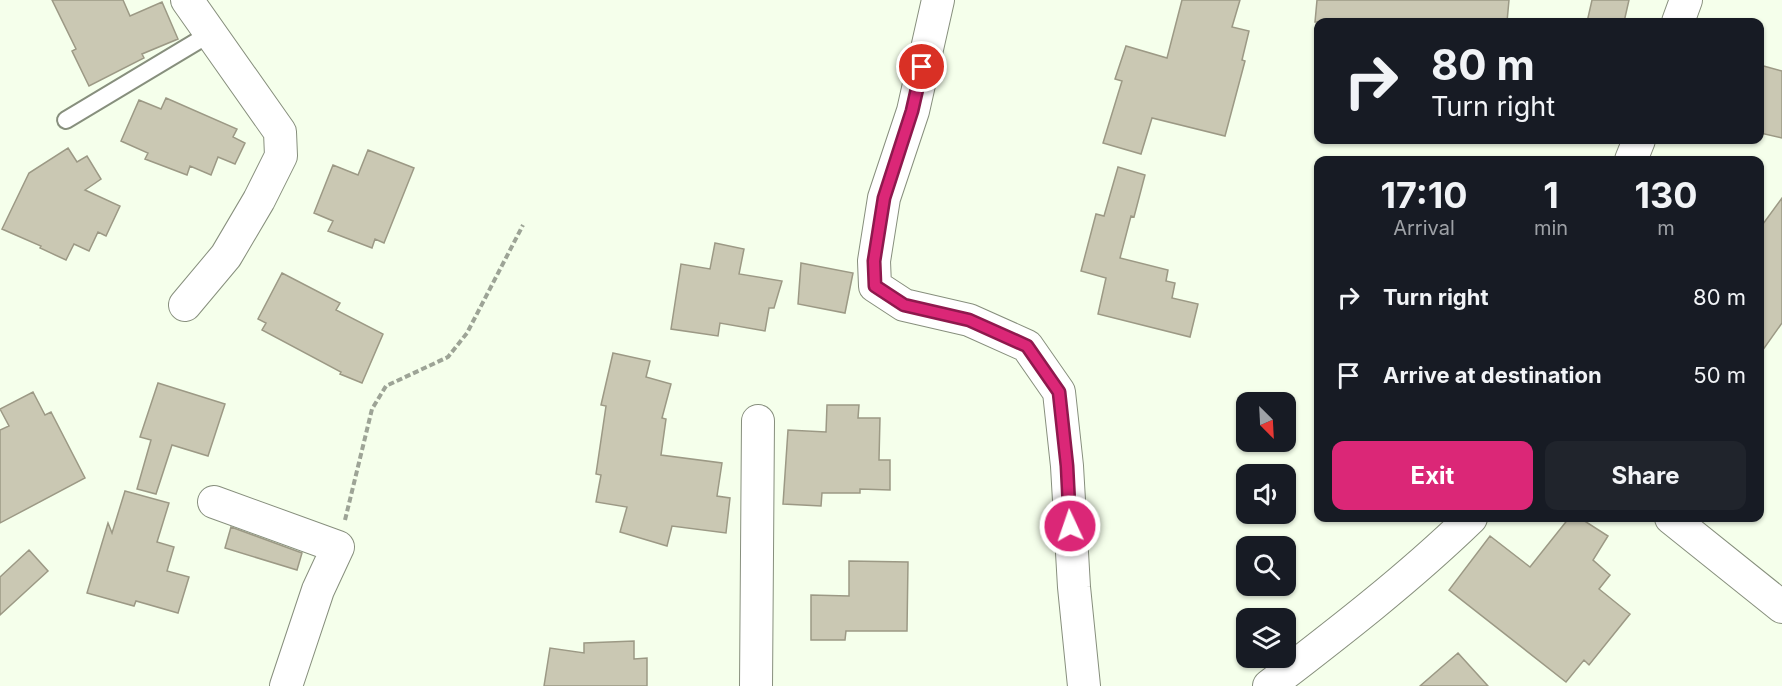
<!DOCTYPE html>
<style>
:root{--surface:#171b24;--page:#20242c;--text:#f1f3f6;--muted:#9ea1a6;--accent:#db2777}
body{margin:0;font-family:Inter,sans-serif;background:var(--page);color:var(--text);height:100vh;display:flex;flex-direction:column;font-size:22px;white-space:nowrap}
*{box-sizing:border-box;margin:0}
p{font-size:20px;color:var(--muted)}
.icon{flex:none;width:33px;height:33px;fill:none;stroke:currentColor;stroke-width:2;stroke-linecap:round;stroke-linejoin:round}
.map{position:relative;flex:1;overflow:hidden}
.drawer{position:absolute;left:1314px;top:156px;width:450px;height:366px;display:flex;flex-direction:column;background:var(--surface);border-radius:12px;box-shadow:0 2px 4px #0004}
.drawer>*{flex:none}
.hud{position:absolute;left:1314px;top:18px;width:450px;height:126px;border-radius:12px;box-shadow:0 2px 4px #0004;background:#171b24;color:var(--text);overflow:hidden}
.needle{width:39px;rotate:156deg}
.controls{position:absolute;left:1236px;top:392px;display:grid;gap:12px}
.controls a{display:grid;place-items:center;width:60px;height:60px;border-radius:12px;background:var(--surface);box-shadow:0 2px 4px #0004;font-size:30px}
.pin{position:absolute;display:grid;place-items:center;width:51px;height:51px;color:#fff;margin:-26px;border:3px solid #fff;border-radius:50%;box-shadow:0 2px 6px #0007}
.me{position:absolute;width:66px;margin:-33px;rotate:357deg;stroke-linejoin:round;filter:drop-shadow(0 0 4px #0008)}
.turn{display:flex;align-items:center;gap:21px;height:126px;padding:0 18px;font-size:27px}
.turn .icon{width:78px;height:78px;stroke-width:2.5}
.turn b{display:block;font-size:42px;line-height:51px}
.eta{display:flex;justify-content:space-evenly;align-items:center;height:102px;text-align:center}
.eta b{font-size:36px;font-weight:700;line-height:42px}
.action{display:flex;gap:12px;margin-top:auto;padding:12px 18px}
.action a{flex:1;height:69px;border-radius:12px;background:var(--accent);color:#fff;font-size:24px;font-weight:700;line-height:69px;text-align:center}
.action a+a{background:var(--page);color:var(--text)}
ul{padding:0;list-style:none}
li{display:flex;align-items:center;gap:18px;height:78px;padding:0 18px}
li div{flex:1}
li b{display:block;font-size:22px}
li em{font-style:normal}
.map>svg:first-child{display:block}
</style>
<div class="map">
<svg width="1782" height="686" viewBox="0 0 1782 686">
<rect width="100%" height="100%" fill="#f5ffeb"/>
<path fill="#cac8b3" stroke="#9c9985" stroke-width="1.5" d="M52,0H123L130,16L162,2L178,39L142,54L144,58L89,86L72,51L76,49Z
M1182,0H1240L1232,27L1249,31L1242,60L1245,61L1225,136L1152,118L1141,154L1103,143L1122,81L1115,79L1126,46L1167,58Z
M1317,0H1509L1507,22H1315Z
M1592,0H1629L1624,22H1587Z
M1760,65L1782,71V138L1760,133Z
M166,98L237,129L233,137L245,143L235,164L218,157L211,175L190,166L187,175L145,159L148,153L121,141L139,100L161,109Z
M68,148L77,162L87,156L101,179L85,190L120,206L106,236L98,232L89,251L74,244L66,260L40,248L41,246L2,229L29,173Z
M368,150L414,168L384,243L375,239L372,248L328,231L333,221L314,213L333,165L358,175Z
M1118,167L1145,175L1134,217L1131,216L1120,258L1168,270L1166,281L1175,283L1172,298L1198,304L1190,337L1098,314L1106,278L1081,271L1096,214L1104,216Z
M1782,198V323L1760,354V228Z
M715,243L744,249L739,274L782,281L774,308H769L765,331L720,323L718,336L671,329L681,264L710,269Z
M801,263L853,273L845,313L798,304Z
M282,273L340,303L336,310L383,334L362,383L340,374L341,372L262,330L266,323L258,319Z
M613,353L650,361L646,377L671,384L662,418L666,419L661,455L722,463L717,496L730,498L726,533L672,526L667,546L620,532L627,507L596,502L601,475L596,474L606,406L601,405Z
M158,383L225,404L208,456L172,445L156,494L137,489L151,440L140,437Z
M33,392L45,415L51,412L85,478L0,523V430L9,426L0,409Z
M827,405H859L858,418H880L879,460H890V490L860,489V493H822L821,506L783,504L788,430L826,432Z
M125,491L169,503L157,542L174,547L167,571L189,577L178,613L136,601L134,606L87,593L108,523L112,533Z
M1569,518H1580L1608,536L1593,560L1610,575L1599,589L1630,614L1589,665L1584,660L1566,682L1449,590L1490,536L1530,567Z
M231,527L302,553L297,570L225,548Z
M29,550L48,571L0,615V577Z
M849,561L908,562L907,631H846L845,640H811V595L849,596Z
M634,641V659L647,658V686H544L550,648L584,653V643Z
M1458,653L1488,686H1420Z"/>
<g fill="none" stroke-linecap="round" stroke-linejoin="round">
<defs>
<path id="lane" d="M66,120L211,33"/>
<path id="street" d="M938,0L913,111L884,198L874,261L875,286L904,305L969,320L1027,346L1059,392L1067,466L1074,587L1084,686
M1678,22L1686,0
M1631,160L1639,140
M185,305L226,256L259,200L281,156L280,132L187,0
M214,502L338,547L318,590L286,686
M1671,518L1782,607
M756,686L758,421
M1269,686C1338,633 1408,579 1471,518"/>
</defs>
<use href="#lane" stroke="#878f7d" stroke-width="20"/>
<use href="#street" stroke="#878f7d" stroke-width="34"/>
<path stroke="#9da496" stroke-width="4" stroke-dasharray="6 3" stroke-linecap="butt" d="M345,520L372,409L386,386L448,357L467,333L523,225"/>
<use href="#lane" stroke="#fff" stroke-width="16"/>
<use href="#street" stroke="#fff" stroke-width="32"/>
</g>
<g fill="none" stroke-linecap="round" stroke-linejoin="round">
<defs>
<path id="route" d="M922,67L912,111L884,198L874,261L875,286L904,305L969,320L1027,346L1059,392L1067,466L1070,526"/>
</defs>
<use href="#route" stroke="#8e194d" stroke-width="15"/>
<use href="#route" stroke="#db2777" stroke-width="10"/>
</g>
</svg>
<div class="controls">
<a><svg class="needle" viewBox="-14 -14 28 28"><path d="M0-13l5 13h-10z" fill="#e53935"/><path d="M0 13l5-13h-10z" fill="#9ea1a6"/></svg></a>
<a><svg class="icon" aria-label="sound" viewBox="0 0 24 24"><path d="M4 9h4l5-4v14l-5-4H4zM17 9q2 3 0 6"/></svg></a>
<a><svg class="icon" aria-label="search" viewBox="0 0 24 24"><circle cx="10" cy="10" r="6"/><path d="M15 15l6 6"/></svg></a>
<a><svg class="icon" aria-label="layers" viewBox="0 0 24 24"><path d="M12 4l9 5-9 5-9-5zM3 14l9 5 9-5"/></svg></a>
</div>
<div class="pin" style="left:922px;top:67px;background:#d93025"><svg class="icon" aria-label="arrive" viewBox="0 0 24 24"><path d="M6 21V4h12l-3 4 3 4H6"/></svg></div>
<svg class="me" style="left:1070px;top:526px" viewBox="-20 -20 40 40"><circle r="17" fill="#db2777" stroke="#fff" stroke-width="3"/><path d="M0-11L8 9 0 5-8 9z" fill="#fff"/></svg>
<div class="hud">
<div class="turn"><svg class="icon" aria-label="right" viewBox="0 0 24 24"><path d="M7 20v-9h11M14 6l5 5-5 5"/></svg><div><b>80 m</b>Turn right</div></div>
</div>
<section class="drawer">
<div class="eta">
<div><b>17:10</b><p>Arrival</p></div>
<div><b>1</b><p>min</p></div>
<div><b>130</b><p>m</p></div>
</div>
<ul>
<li><svg class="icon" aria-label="right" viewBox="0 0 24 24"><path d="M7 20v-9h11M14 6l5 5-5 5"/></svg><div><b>Turn right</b></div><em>80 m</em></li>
<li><svg class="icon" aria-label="arrive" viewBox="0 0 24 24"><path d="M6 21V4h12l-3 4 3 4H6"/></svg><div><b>Arrive at destination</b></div><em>50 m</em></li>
</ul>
<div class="action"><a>Exit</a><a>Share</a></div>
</section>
</div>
